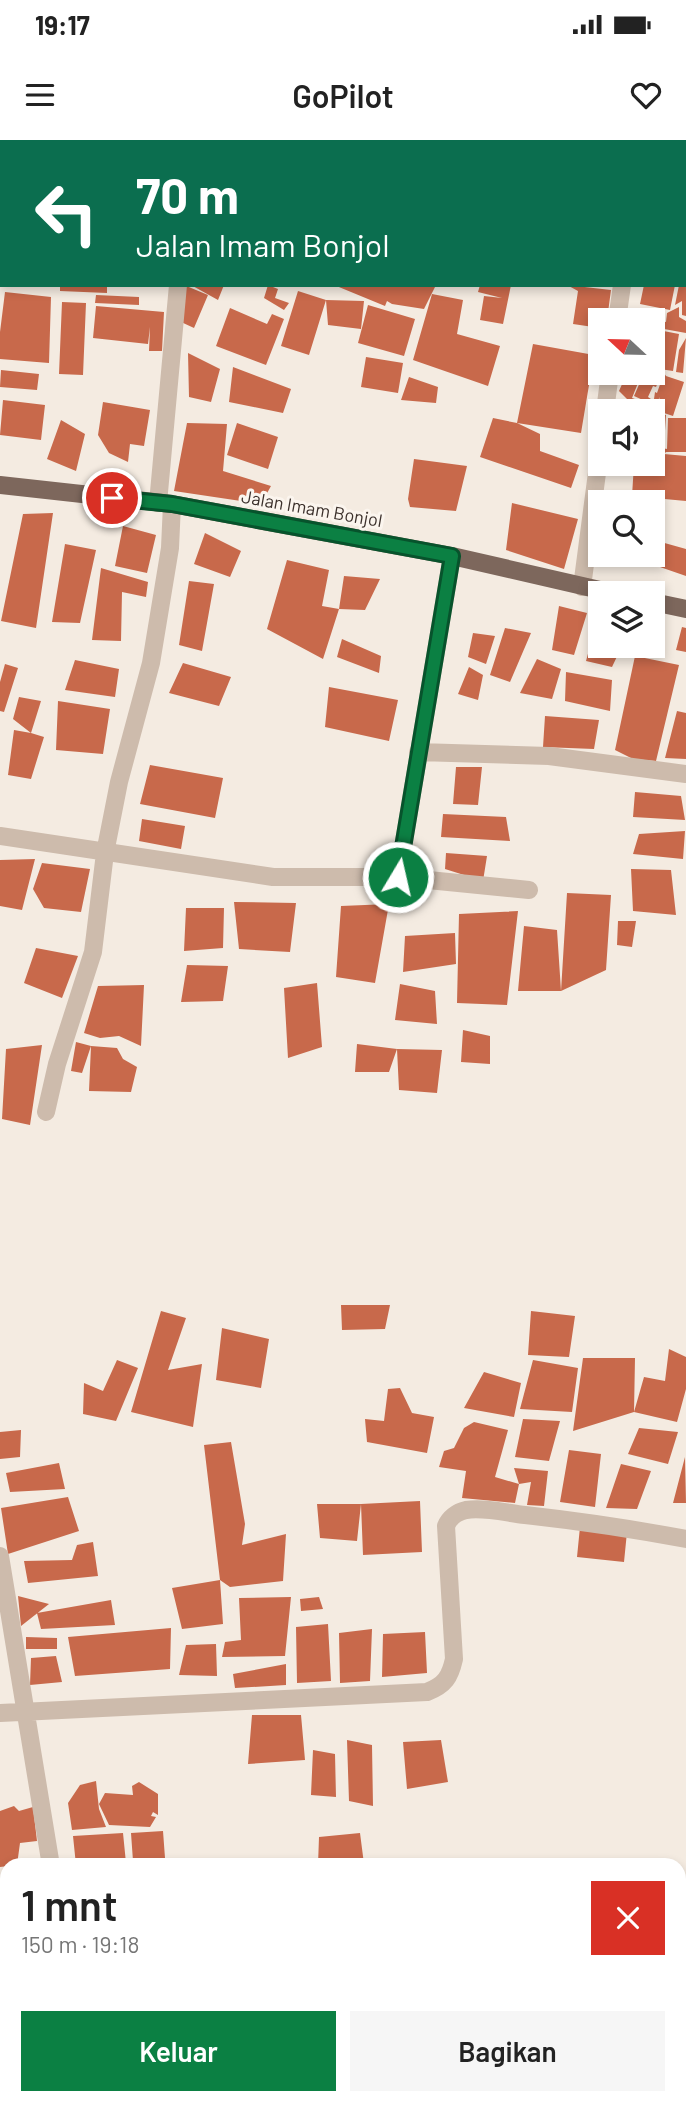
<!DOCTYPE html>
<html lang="id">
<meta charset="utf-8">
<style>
:root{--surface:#fff;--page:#f6f6f6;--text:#222;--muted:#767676;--accent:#0b8043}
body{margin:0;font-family:Barlow,sans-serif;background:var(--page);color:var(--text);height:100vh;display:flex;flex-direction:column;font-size:26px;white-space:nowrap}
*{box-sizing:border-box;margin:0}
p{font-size:23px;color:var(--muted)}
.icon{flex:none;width:38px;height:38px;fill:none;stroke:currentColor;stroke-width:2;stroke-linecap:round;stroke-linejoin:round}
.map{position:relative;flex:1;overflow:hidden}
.details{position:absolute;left:0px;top:1718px;width:686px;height:247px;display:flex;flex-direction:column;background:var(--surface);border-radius:21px 21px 0 0;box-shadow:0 4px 10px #0003}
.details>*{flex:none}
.top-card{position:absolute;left:0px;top:0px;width:686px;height:147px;box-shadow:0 4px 10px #0003;background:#0b6e4f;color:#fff;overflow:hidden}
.needle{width:46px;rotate:292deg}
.fabs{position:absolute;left:588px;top:168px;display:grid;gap:14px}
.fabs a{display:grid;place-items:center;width:77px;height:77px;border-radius:0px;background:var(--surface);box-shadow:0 4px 10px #0003;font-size:35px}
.pin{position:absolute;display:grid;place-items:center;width:60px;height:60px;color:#fff;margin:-30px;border:4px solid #fff;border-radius:50%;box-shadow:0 2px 7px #0007}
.me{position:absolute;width:77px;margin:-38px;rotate:9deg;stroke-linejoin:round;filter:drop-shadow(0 0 5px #0008)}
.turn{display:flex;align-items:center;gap:24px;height:147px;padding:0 21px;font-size:32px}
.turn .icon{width:91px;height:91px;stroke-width:2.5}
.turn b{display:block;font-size:49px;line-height:60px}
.round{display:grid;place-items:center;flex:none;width:74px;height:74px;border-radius:0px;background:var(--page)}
.summary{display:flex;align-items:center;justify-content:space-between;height:119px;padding:0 21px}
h1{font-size:42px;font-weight:600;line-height:52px}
.action{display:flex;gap:14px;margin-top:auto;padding:14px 21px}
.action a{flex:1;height:80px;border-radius:0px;background:var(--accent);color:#fff;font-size:28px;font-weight:600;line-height:80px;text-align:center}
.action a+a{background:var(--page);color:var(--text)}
.status{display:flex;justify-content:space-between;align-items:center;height:49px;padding:0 35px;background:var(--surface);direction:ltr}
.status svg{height:19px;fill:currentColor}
header{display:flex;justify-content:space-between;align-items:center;height:91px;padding:0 21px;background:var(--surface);font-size:32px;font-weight:600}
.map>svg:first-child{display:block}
</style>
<div class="status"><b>19:17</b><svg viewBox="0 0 49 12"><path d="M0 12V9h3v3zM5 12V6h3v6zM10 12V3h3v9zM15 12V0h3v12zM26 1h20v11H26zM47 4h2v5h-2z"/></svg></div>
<header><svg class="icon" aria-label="menu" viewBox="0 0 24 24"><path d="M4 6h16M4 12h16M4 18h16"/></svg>GoPilot<svg class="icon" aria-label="heart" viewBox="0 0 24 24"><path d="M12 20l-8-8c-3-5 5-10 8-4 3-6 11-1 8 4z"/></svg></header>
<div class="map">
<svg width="686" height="1965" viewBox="0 0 686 1965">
<rect width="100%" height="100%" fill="#f4ebe1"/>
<path fill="#c8694b" d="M60,145H107V153L60,151Z
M184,145L208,155L194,188L181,182Z
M191,145H224L218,160Z
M268,145L278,149L275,158L289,163L284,170L264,158Z
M334,145H429L435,147L424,169L392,164L387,161L385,166Z
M480,145H511L503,184L480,180L484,156L502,158L478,152Z
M567,145L611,150L607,180H600V188L573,184L578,151Z
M644,145H675L670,170L640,164Z
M679,145H686V176L682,175V161L675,165Z
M298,151L326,160L364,161L361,189L328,185L326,160L309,215L281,206Z
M5,152L51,157L49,223L0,219V192Z
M432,154L463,160L457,194L500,206L488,246L413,220Z
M96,155L139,157V165L95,163Z
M62,162L86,163L83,235L59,234Z
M368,165L415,179L404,216L358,203Z
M96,166L164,172L162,211H149L150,187L148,204L93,198Z
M679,167V177L686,181V193L653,187V180L666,182L667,173Z
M230,168L267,184L272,174L284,179L266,225L216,206Z
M642,168L651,174L649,180H624L625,172Z
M653,189L679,194L673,231L653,228Z
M686,198L683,233L676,232L679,210Z
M533,204L594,215L581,293L517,283L540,294V311L579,325L571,348L480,317L493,278L517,283Z
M188,213L220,229L211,262L189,257Z
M366,217L403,223L398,253L361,247Z
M233,227L291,249L283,273L229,262Z
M1,230L39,234L37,250L0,247Z
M627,233H642L632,258L641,261L639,265L627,259L619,251Z
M644,233L660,237L656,247L653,246L648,257L657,263L655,266H643L645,261L634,256Z
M664,233L666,236L684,242L673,276L655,270L660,257L658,260L654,259L655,252L657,253Z
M409,237L438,247L436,263L401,260Z
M3,260L45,265L41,300L0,295Z
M103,262L150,270L144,306L130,304L128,322L109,313L98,295Z
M653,271L666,275L664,306L661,305L653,313H656L662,308L667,309L668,278H686V312H666L664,314L686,316V361L632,356L634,324H653Z
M61,280L85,294L76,331L47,319Z
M187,283L227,284L223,331L271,346L261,364L174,351Z
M237,283L278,297L268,329L227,315Z
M414,319L467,326L456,371L410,367L408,359Z
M512,363L578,379L564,429L506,410Z
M53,373L36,488L1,481L23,374Z
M123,386L156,395L147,433L115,426Z
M205,393L241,411L230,437L194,424Z
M661,402L686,409V436L660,427Z
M65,404L96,410L80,483L52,482Z
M287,420L329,430L322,466L339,469L344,436L380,439L365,470L339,469L323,519L267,489Z
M101,428L148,442L146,457L122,452L121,501L92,500Z
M189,441L214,444L202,511L179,505Z
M559,466L587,473L574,515L552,510Z
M682,487L686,488V512L676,510Z
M505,488L531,493L510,542L490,535Z
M473,493L495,496L486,524L468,517Z
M342,499L381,516L379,533L337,517Z
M592,499L600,500V506H622L612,527L586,521Z
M635,516L679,525L656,621L633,619L615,610Z
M537,519L561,529L552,559L520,553Z
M75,520L119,529L115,557L65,550Z
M183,523L231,537L219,566L169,553Z
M5,524L18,528L4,572L0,571V542Z
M469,527L483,535L478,560L458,554Z
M566,532L612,540L610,571L565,561Z
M329,547L398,560L389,601L325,587Z
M19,557L41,561L31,593L44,597L31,639L8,635L14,590L31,593L13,579Z
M58,561L110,569L103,614L56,610Z
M677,571L686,573V619L665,618Z
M545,576L599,580L594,609L543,607Z
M150,625L223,638L215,678L140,664Z
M456,627H482L478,665L453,664Z
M635,652L681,656L685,680L633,677Z
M443,674L506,677L510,701L441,697Z
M142,679L185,686L181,709L139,701Z
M685,691L683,719L633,714L639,694Z
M446,713L487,716L483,741L445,729Z
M35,719L22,770L0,766V720Z
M42,723L90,729L81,772L44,768L33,749Z
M631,729L671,730L676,775L633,771Z
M567,753L611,755L606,830L561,851H518L524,786L557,790L561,851Z
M234,762L296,763L290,812L239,809Z
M389,764L375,843L336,837L341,766Z
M186,768H224L223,808L184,811Z
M518,771L507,865L457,863L459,774Z
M618,781H636L632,807L617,805Z
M455,793L456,824L403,832L405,796Z
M36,808L78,816L62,858L24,843Z
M187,825L228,826L223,861L181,862Z
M317,843L322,907L288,918L284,848Z
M400,844L435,851L437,884L395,880Z
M144,845L141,906L119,896L100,898L84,893L98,846Z
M463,890L490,896V924L461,922Z
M76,902L91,906L82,933L71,931Z
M357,904L397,909L389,932H355Z
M42,905L30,985L2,979L6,909Z
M91,906L117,908L123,919L137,927L131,952L89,951Z
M397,909L442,910L437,953L399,950Z
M341,1165H390L385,1189L342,1190Z
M161,1171L186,1178L168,1230L202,1224L193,1287L131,1272Z
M531,1171L575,1176L569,1217L528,1215Z
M222,1188L269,1199L261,1248L216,1240Z
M669,1209L686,1217V1249L677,1282L634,1272L573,1291L583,1218H635L634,1272L644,1237L665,1241Z
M117,1220L138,1228L116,1281L83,1274L84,1243L103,1251Z
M533,1220L578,1228L572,1272L520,1269Z
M484,1232L521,1243L514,1277L464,1268Z
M400,1248L412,1273L434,1277L427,1313L367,1302L365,1279L384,1281L388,1249Z
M523,1279L560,1281L549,1321L515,1317Z
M474,1282L508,1290L495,1337L519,1344L515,1363L462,1358L466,1331L439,1327L444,1311L454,1308L464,1288Z
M639,1288L678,1292L668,1324L628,1314Z
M21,1290L20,1317L0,1319V1292Z
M231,1302L245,1384L242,1405L286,1394L283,1441L230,1447L220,1440L204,1305Z
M569,1310L601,1314L595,1367L560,1362Z
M685,1317L686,1363H673Z
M59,1323L65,1349L10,1352L6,1333Z
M621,1324L651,1331L637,1369L606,1368Z
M514,1328L548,1331L544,1366L527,1365L531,1342L519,1344Z
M68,1357L79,1391L8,1414L1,1368Z
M420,1361L422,1412L363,1415L361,1364Z
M317,1364H361L357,1401L320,1398Z
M580,1387L627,1392L624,1422L577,1417Z
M93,1402L98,1436L28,1443L24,1421L72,1420L77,1405Z
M220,1440L223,1484L182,1489L172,1448Z
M18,1456L49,1464L21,1486Z
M291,1457L285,1516L222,1517L225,1502L241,1500L239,1458Z
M319,1457L323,1469L301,1471L300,1459Z
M111,1460L115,1485L41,1489L37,1473Z
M328,1484L331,1541L297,1543L296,1487Z
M171,1488L170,1529L75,1536L68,1497Z
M372,1489L370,1541L340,1543L339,1493Z
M425,1492L427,1533L382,1537L383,1494Z
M26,1497L57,1498V1509H26Z
M216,1504L217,1536L179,1535L186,1505Z
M56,1516L62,1542L30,1545L31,1518Z
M286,1524V1545L235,1548L233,1534Z
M252,1575H301L305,1620L248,1624Z
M347,1600L372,1605L373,1666L349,1661Z
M441,1600L448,1642L407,1649L403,1602Z
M313,1610L335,1614L336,1657L311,1655Z
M96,1641L99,1669L106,1687L72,1690L68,1663L80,1645Z
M139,1642L158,1654V1675L153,1672L151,1676L156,1677L150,1687L109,1685L99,1664L105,1653L133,1655L132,1646Z
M14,1666L19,1671L33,1667L37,1701L20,1703L17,1725L0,1727V1671Z
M163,1691L165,1718L133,1721L131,1693Z
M123,1693L126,1723L76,1725L73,1696Z
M360,1693L364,1724L318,1725L319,1697Z
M7,1774V1808L0,1809V1775Z
M7,1958H56L38,1965H19Z"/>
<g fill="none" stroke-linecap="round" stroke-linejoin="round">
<path stroke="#cdbbac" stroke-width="18" d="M195,2V0
M641,2L642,0
M617,180L622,145
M605,271L610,233
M158,363L178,145
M582,447L600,310
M418,612L549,616L686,634
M0,696L273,737H398L452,416
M398,737L529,750
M46,972L57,924L93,812L105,713L119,642L151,523L170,408L172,364
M0,1416L51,1726
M0,1573L427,1552C445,1545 450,1537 454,1519L446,1386C449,1378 457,1372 466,1370C484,1367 507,1373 525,1375C579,1381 633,1389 686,1399
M0,1748L7,1747
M95,1958L97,1965"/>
<path stroke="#7d675c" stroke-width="18" d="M0,345L172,364L452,416L613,453
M653,462L686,469"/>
</g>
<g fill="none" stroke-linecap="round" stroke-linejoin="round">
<defs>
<path id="route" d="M112,358L172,364L452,416L398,737"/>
</defs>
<use href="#route" stroke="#07532c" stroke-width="18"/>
<use href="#route" stroke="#0b8043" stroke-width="12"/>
</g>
<g text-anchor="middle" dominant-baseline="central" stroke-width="6" stroke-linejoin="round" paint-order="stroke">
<g font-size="18" fill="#3b302b" stroke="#fbf5ee">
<text transform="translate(312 368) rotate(10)">Jalan Imam Bonjol</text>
</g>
</g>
</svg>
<div class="fabs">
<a><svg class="needle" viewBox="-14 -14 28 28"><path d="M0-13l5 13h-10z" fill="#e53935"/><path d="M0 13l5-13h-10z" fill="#767676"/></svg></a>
<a><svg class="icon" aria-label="sound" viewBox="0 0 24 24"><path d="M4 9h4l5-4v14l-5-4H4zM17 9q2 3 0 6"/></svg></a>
<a><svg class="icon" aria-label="search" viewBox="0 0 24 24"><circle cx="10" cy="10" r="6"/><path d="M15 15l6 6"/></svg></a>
<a><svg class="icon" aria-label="layers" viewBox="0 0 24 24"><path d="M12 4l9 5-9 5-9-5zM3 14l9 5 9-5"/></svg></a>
</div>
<div class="pin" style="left:112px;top:358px;background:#d93025"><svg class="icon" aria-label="arrive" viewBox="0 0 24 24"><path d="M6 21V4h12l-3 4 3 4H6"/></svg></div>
<svg class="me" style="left:398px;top:737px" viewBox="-20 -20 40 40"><circle r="17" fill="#0b8043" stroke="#fff" stroke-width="3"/><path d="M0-11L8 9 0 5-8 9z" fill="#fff"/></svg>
<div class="top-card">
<div class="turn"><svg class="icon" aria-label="left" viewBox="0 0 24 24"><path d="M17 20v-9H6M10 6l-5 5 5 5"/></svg><div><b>70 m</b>Jalan Imam Bonjol</div></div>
</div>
<section class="details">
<div class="summary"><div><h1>1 mnt</h1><p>150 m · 19:18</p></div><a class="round" style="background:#d93025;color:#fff"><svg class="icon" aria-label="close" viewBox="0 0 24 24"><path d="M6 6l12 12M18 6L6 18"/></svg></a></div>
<div class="action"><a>Keluar</a><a>Bagikan</a></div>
</section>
</div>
